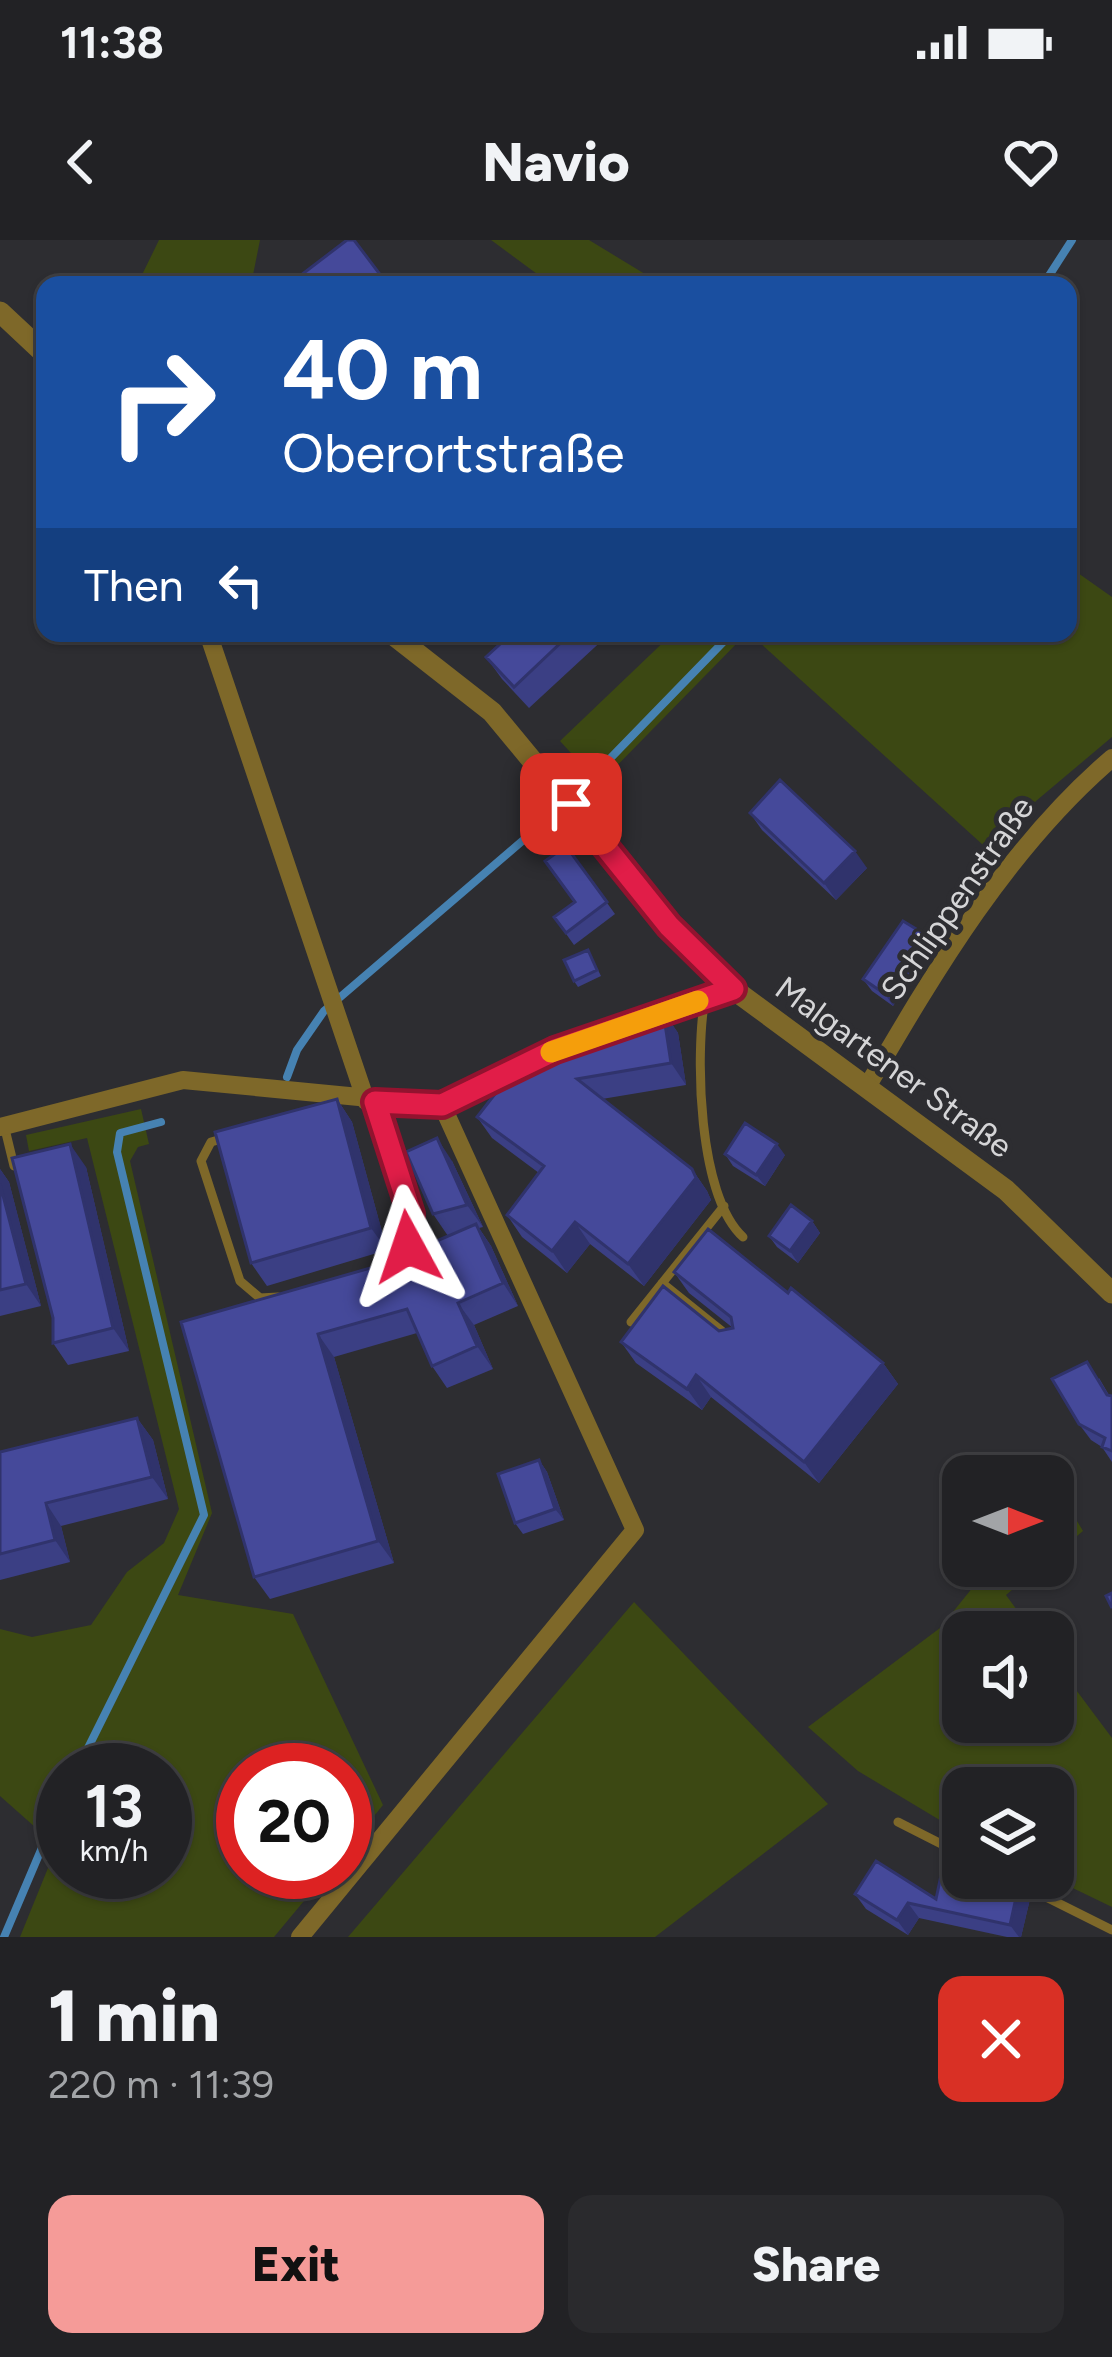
<!DOCTYPE html>
<meta charset="utf-8">
<style>
:root{--surface:#222225;--page:#2a2a2d;--text:#f1f3f6;--muted:#a2a4a7;--line:#3f3f42;--accent:#f59b98}
body{margin:0;font-family:Figtree,sans-serif;background:var(--page);color:var(--text);height:100vh;display:flex;flex-direction:column;font-size:45px;white-space:nowrap}
*{box-sizing:border-box;margin:0}
p{font-size:39px;color:var(--muted)}
.icon{flex:none;width:66px;height:66px;fill:none;stroke:currentColor;stroke-width:2;stroke-linecap:round;stroke-linejoin:round}
.map{position:relative;height:1697px;overflow:hidden}
.side{display:flex;flex-direction:column;background:var(--surface);flex:1}
.side>*{flex:none}
.banner{position:absolute;left:36px;top:36px;width:1041px;height:366px;border-radius:24px;box-shadow:0 3px 9px #0004,0 0 0 3px var(--line);background:#1a4fa0;color:#fff;overflow:hidden}
.needle{width:78px;rotate:90deg}
.controls{position:absolute;left:942px;top:1215px;display:grid;gap:24px}
.controls a{display:grid;place-items:center;width:132px;height:132px;border-radius:24px;background:var(--surface);box-shadow:0 3px 9px #0004,0 0 0 3px var(--line);font-size:60px}
.speed{position:absolute;left:36px;top:1503px;display:flex;gap:24px;font-size:60px;font-weight:700;text-align:center}
.speed>*{display:grid;place-content:center;width:156px;height:156px;border-radius:50%;background:var(--surface);box-shadow:0 3px 9px #0004,0 0 0 3px var(--line);line-height:1}
.speed small{font-size:30px;font-weight:400}
.speed .limit{border:18px solid #d22;background:#fff;color:#111}
.pin{position:absolute;display:grid;place-items:center;width:102px;height:102px;color:#fff;margin:-51px;border-radius:24px;box-shadow:0 6px 18px #0006}
.me{position:absolute;width:132px;margin:-66px;rotate:355deg;stroke-linejoin:round;filter:drop-shadow(0 0 9px #0008)}
.turn{display:flex;align-items:center;gap:42px;height:252px;padding:0 48px;font-size:54px}
.turn .icon{width:156px;height:156px;stroke-width:2.5}
.turn b{display:block;font-size:84px;line-height:102px}
.then{display:flex;align-items:center;height:114px;padding:0 48px;background:#0003;gap:24px;font-size:45px}
.round{display:grid;place-items:center;flex:none;width:126px;height:126px;border-radius:24px;background:var(--page)}
.head{display:flex;align-items:center;justify-content:space-between;height:204px;padding:0 48px}
h1{font-size:72px;font-weight:800;line-height:90px}
.cta{display:flex;gap:24px;margin-top:auto;padding:24px 48px}
.cta a{flex:1;height:138px;border-radius:24px;background:var(--accent);color:#111;font-size:48px;font-weight:800;line-height:138px;text-align:center}
.cta a+a{background:var(--page);color:var(--text)}
.status{display:flex;justify-content:space-between;align-items:center;height:84px;padding:0 60px;background:var(--surface);direction:ltr}
.status svg{height:33px;fill:currentColor}
header{display:flex;justify-content:space-between;align-items:center;height:156px;padding:0 48px;background:var(--surface);font-size:54px;font-weight:800}
.map>svg:first-child{display:block}
</style>
<div class="status"><b>11:38</b><svg viewBox="0 0 49 12"><path d="M0 12V9h3v3zM5 12V6h3v6zM10 12V3h3v9zM15 12V0h3v12zM26 1h20v11H26zM47 4h2v5h-2z"/></svg></div>
<header><svg class="icon" aria-label="back" viewBox="0 0 24 24"><path d="M15 5l-7 7 7 7"/></svg>Navio<svg class="icon" aria-label="heart" viewBox="0 0 24 24"><path d="M12 20l-8-8c-3-5 5-10 8-4 3-6 11-1 8 4z"/></svg></header>
<div class="map">
<svg width="1112" height="1697" viewBox="0 0 1112 1697">
<rect width="100%" height="100%" fill="#2d2d31"/>
<path fill="#3c4813" fill-rule="evenodd" d="M159,0H260L251,45H137Z
M491,0H589L663,45H552Z
M1068,326L1112,357V497L1036,561L993,614L749,393H1068Z
M673,393H747L599,544L560,501Z
M141,869L149,904L138,907L130,921L212,1273L178,1355L293,1374L383,1565L345,1612V1530H243V1632H328L274,1697H20L63,1591L35,1587L0,1556V1389L32,1397L91,1385L127,1332L164,1303L179,1269L87,898L29,911L26,895ZM63,1530H165V1632H63Z
M1053,1241L1083,1291L1053,1316Z
M990,1326H1040L1006,1355L1033,1392H963V1482H1053V1419L1112,1498V1667L1052,1638L1053,1548H963V1594L858,1531L808,1487L940,1388Z
M634,1362L828,1564L655,1697H348Z"/>
<g fill="none" stroke-linecap="round" stroke-linejoin="round">
<path stroke="#4682b2" stroke-width="8" d="M1043,45L1072,0
M597,532L732,393
M287,837L297,810L324,771L542,584
M77,1530L204,1275L117,912L120,893L161,882
M4,1697L63,1558"/>
<path stroke="#7e6829" stroke-width="9" d="M705,758C695,815 698,956 743,997
M375,862L411,974L408,1007L380,1028
M4,885L14,926
M229,897L211,902L201,921L240,1041L260,1058L278,1057
M662,1043L728,1096
M631,1082L724,966
M898,1582L963,1615
M1008,1638L1112,1690"/>
<path stroke="#7e6829" stroke-width="18" d="M208,393L366,861
M641,780L733,749
M867,847C936,729 1008,607 1112,518
M0,887L183,840L442,865L536,818
M300,1697L635,1290L442,865"/>
<path stroke="#7e6829" stroke-width="21" d="M0,72L45,114
M391,393L492,472L669,686L733,749L1006,950L1112,1053"/>
</g>
<path fill="#3b3f84" d="M512,393H606L608,395L529,468L502,439L486,417Z
M750,573L867,628L836,660L762,590Z
M566,606L615,674L574,705L554,677L574,662Z
M934,706L893,766L872,751L863,739Z
M588,710L601,736L578,747L574,741Z
M663,771L678,793L686,845L602,859L692,929L707,951L711,960L644,1046L590,1004L567,1033L522,997L507,975L539,933L492,898L477,877Z
M337,859L352,882L387,1010L267,1046L251,1023Z
M725,914L785,915L765,946L733,926Z
M452,921L483,987L479,988L491,1006L518,1066L474,1085L493,1129L447,1148L432,1126L417,1093L334,1117L394,1323L270,1359L254,1337L181,1082L381,1025L448,996L433,974Z
M86,927L129,1111L68,1125L53,1103V1078Z
M0,929L9,942L41,1066L0,1076Z
M812,981L820,993L798,1023L777,1007L769,996Z
M674,1032L788,1053L883,1123L898,1144L819,1243L711,1157L702,1170L636,1123L621,1102L733,1088L689,1053Z
M1099,1138L1109,1155L1112,1156V1222L1102,1207L1091,1200L1079,1184Z
M137,1178L153,1200L168,1259L61,1286L70,1322L0,1340V1212Z
M539,1220L547,1232L564,1280L523,1294L515,1283Z
M1019,1644L1030,1659L1021,1697H1007L919,1678L908,1695L866,1669L855,1654L936,1659Z"/>
<path fill="#30336c" d="M855,611L867,628L836,660L824,643Z
M926,695L934,706L893,766L885,754Z
M663,771L678,793L686,845L671,823Z
M337,859L352,882L387,1010L371,988Z
M437,898L452,921L483,987L467,965Z
M70,904L86,927L129,1111L113,1088Z
M777,904L785,915L765,946L756,935Z
M0,929L9,942L41,1066L26,1044L0,944Z
M692,929L707,951L711,960L644,1046L628,1024Z
M812,981L820,993L798,1023L790,1011Z
M575,982L590,1004L567,1033L552,1011Z
M476,984L491,1006L518,1066L503,1043Z
M458,1063L474,1085L493,1129L477,1106Z
M318,1094L334,1117L394,1323L378,1301Z
M883,1123L898,1144L819,1243L804,1222Z
M696,1135L711,1157L702,1170L687,1149Z
M137,1178L153,1200L168,1259L152,1237Z
M539,1220L547,1232L564,1280L555,1269Z
M46,1263L61,1286L70,1322L55,1300Z
M1019,1644L1030,1659L1021,1697H1019L1010,1685Z
M908,1663L919,1678L908,1695L897,1680Z"/>
<path fill="#45499a" stroke="#30336c" stroke-width="3" d="M347,0H354L388,45H288Z
M512,393H571L514,447L486,417Z
M780,540L855,611L824,643L750,573Z
M566,606L607,662L566,693L554,677L575,662L545,621Z
M903,681L926,695L885,754L863,739Z
M588,710L597,730L574,741L564,720Z
M663,771L671,823L577,839L692,929L696,938L628,1024L575,982L552,1011L507,975L544,926L477,877L527,813L609,780Z
M337,859L371,988L251,1023L215,892Z
M745,883L777,904L756,935L725,914Z
M437,898L467,965L433,974L406,912Z
M70,904L113,1088L53,1103V1078L12,918Z
M0,944L26,1044L0,1050Z
M791,965L812,981L790,1011L769,996Z
M476,984L503,1043L458,1063L477,1106L432,1126L407,1069L318,1094L378,1301L254,1337L181,1082L381,1025Z
M708,989L788,1053L791,1048L883,1123L804,1222L696,1135L687,1149L621,1102L663,1046L719,1091L733,1088L731,1077L674,1032Z
M1087,1122L1107,1155L1112,1156V1211L1102,1207L1105,1198L1079,1184L1052,1139Z
M137,1178L152,1237L46,1263L55,1300L0,1314V1212Z
M539,1220L555,1269L515,1283L498,1234Z
M1112,1353V1368L1106,1356Z
M876,1621L936,1659L943,1626L963,1630V1638H1001L1013,1640L1019,1644L1010,1685L908,1663L897,1680L855,1654Z"/>
<g fill="none" stroke-linecap="round" stroke-linejoin="round">
<defs>
<path id="route" d="M408,1007L411,974L375,862L442,865L555,810L733,749L669,686L571,564"/>
</defs>
<use href="#route" stroke="#92132f" stroke-width="30"/>
<use href="#route" stroke="#e11d48" stroke-width="21"/>
<path stroke="#f59e0b" stroke-width="21" d="M551,812L698,761"/>
</g>
<g text-anchor="middle" dominant-baseline="central" stroke-width="10" stroke-linejoin="round" paint-order="stroke">
<g font-size="33" fill="#d5d5d7" stroke="#2d2d31">
<text transform="translate(957 658) rotate(-55)">Schlippenstraße</text>
<text transform="translate(894 827) rotate(36)">Malgartener Straße</text>
</g>
</g>
</svg>
<div class="controls">
<a><svg class="needle" viewBox="-14 -14 28 28"><path d="M0-13l5 13h-10z" fill="#e53935"/><path d="M0 13l5-13h-10z" fill="#a2a4a7"/></svg></a>
<a><svg class="icon" aria-label="sound" viewBox="0 0 24 24"><path d="M4 9h4l5-4v14l-5-4H4zM17 9q2 3 0 6"/></svg></a>
<a><svg class="icon" aria-label="layers" viewBox="0 0 24 24"><path d="M12 4l9 5-9 5-9-5zM3 14l9 5 9-5"/></svg></a>
</div>
<div class="speed"><div>13<small>km/h</small></div><div class="limit">20</div></div>
<div class="pin" style="left:571px;top:564px;background:#d93025"><svg class="icon" aria-label="arrive" viewBox="0 0 24 24"><path d="M6 21V4h12l-3 4 3 4H6"/></svg></div>
<svg class="me" style="left:408px;top:1007px" viewBox="-20 -20 40 40"><path d="M0-17L14 15 0 8-14 15z" fill="#e11d48" stroke="#fff" stroke-width="4"/></svg>
<div class="banner">
<div class="turn"><svg class="icon" aria-label="right" viewBox="0 0 24 24"><path d="M7 20v-9h11M14 6l5 5-5 5"/></svg><div><b>40 m</b>Oberortstraße</div></div>
<div class="then">Then<svg class="icon" aria-label="left" viewBox="0 0 24 24"><path d="M17 20v-9H6M10 6l-5 5 5 5"/></svg></div>
</div>
</div>
<section class="side">
<div class="head"><div><h1>1 min</h1><p>220 m · 11:39</p></div><a class="round" style="background:#d93025;color:#fff"><svg class="icon" aria-label="close" viewBox="0 0 24 24"><path d="M6 6l12 12M18 6L6 18"/></svg></a></div>
<div class="cta"><a>Exit</a><a>Share</a></div>
</section>
